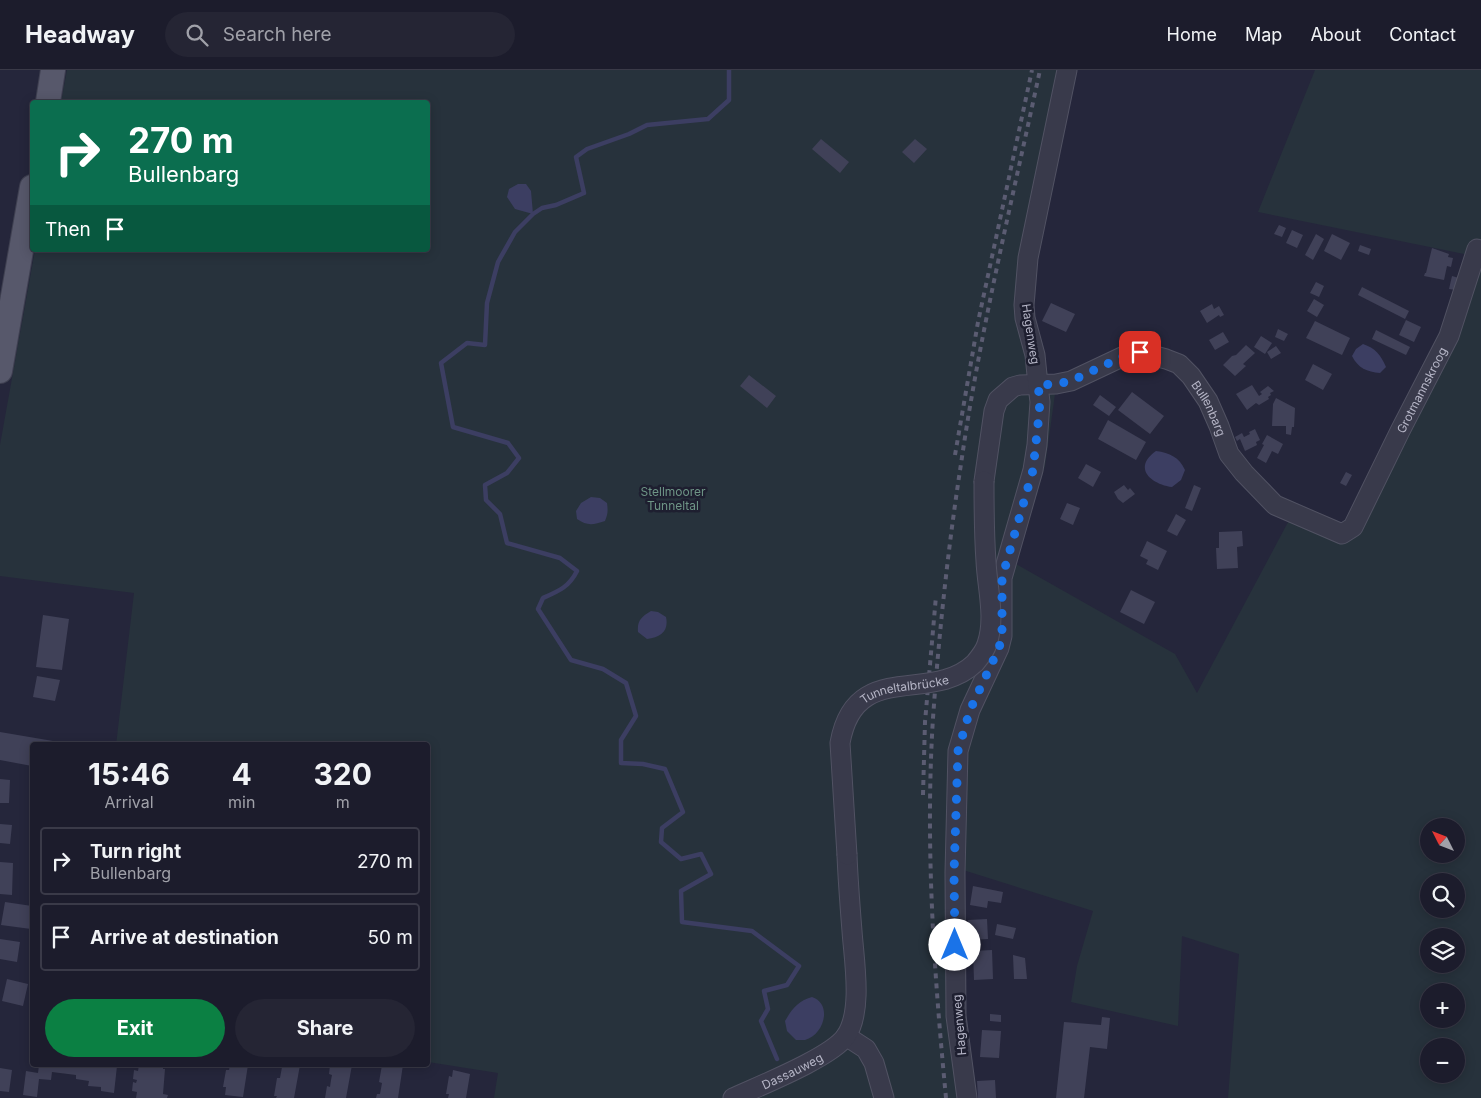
<!DOCTYPE html>
<meta charset="utf-8">
<style>
:root{--surface:#1c1c2c;--page:#252534;--text:#f1f3f6;--muted:#a0a1a9;--line:#3a3a48;--accent:#0b8043}
body{margin:0;font-family:Inter,sans-serif;background:var(--page);color:var(--text);height:100vh;display:flex;flex-direction:column;font-size:19px;white-space:nowrap}
*{box-sizing:border-box;margin:0}
p{font-size:16px;color:var(--muted)}
.icon{flex:none;width:28px;height:28px;fill:none;stroke:currentColor;stroke-width:2;stroke-linecap:round;stroke-linejoin:round}
.map{position:relative;flex:1;overflow:hidden}
.drawer{position:absolute;left:30px;top:672px;width:400px;height:325px;display:flex;flex-direction:column;background:var(--surface);border-radius:5px;box-shadow:0 2px 12px #0003,0 0 0 1px var(--line)}
.drawer>*{flex:none}
.top-card{position:absolute;left:30px;top:30px;width:400px;height:152px;border-radius:5px;box-shadow:0 2px 12px #0003,0 0 0 1px var(--line);background:#0b6e4f;color:#fff;overflow:hidden}
.needle{width:32px;rotate:312deg}
.fabs{position:absolute;left:1420px;top:748px;display:grid;gap:10px}
.fabs a{display:grid;place-items:center;width:45px;height:45px;border-radius:50%;background:var(--surface);box-shadow:0 2px 12px #0003,0 0 0 1px var(--line);font-size:25px}
.pin{position:absolute;display:grid;place-items:center;width:42px;height:42px;color:#fff;margin:-21px;border-radius:10px;box-shadow:0 2px 8px #0006}
.me{position:absolute;width:55px;margin:-28px;rotate:0deg;stroke-linejoin:round;filter:drop-shadow(0 0 4px #0008)}
.turn{display:flex;align-items:center;gap:18px;height:105px;padding:0 15px;font-size:22px}
.turn .icon{width:65px;height:65px;stroke-width:2.5}
.turn b{display:block;font-size:35px;line-height:42px}
.then{display:flex;align-items:center;height:48px;padding:0 15px;background:#0003;gap:10px;font-size:19px}
.eta{display:flex;justify-content:space-evenly;align-items:center;height:85px;text-align:center}
.eta b{font-size:30px;font-weight:700;line-height:35px}
.cta{display:flex;gap:10px;margin-top:auto;padding:10px 15px}
.cta a{flex:1;height:58px;border-radius:30px;background:var(--accent);color:#fff;font-size:20px;font-weight:700;line-height:58px;text-align:center}
.cta a+a{background:var(--page);color:var(--text)}
ul{padding:0;list-style:none}
li{display:flex;align-items:center;gap:15px;height:68px;margin:0 10px 8px;padding:0 5px;border:2px solid var(--line);border-radius:5px}
li div{flex:1}
li b{display:block;font-size:19px}
li em{font-style:normal}
header{display:flex;align-items:center;gap:30px;box-sizing:border-box;height:70px;padding:0 25px;background:var(--surface);border-bottom:1px solid var(--line)}
header strong{font-size:24px}
nav{display:flex;gap:28px;margin-inline-start:auto;font-size:18px}
.search{width:350px;height:45px;background:var(--page);display:flex;align-items:center;gap:12px;box-sizing:border-box;padding:0 18px;border-radius:28px;color:var(--muted);font-size:19px}
.map>svg:first-child{display:block}
</style>
<header>
<strong>Headway</strong>
<div class="search"><svg class="icon" aria-label="search" viewBox="0 0 24 24"><circle cx="10" cy="10" r="6"/><path d="M15 15l6 6"/></svg>Search here</div>
<nav><a>Home</a><a>Map</a><a>About</a><a>Contact</a></nav>
</header>
<div class="map">
<svg width="1481" height="1028" viewBox="0 0 1481 1028">
<rect width="100%" height="100%" fill="#25263b"/>
<path fill="#27323c" fill-rule="evenodd" d="M67,0H1075L1033,205V259L1055,324L1045,396L1016,494L1175,584L1197,623L1295,439L1344,459L1445,263L1469,185L1258,142L1315,0H1481V1028H1228L1239,884L1182,866L1178,956L1071,932L1077,896L1093,841L963,800L949,909L957,1028H494L498,1003L428,992V675H116L134,523L0,506V375L35,180H428V32H61ZM1429,756H1456V784H1429ZM1429,811H1456V839H1429ZM1429,866H1456V894H1429ZM1429,921H1456V949H1429ZM1429,976H1456V1004H1429Z"/>
<path fill="#3c3e62" d="M518,114H526L531,121L533,144L515,139L507,127L509,119Z
M1363,274C1375,278 1381,285 1386,297L1380,303C1367,302 1358,298 1352,286L1356,279Z
M1156,381C1170,383 1179,387 1185,400L1181,410L1172,417C1151,414 1132,398 1156,381Z
M591,427L600,428L607,433C608,440 608,444 605,451C593,455 587,456 577,449L576,441L581,433Z
M651,541L658,542L666,547C669,561 661,567 647,569L638,562C637,551 641,547 651,541Z
M812,927C833,934 824,965 805,970C802,970 799,970 796,970L787,961L785,951C792,939 798,931 812,927Z"/>
<g fill="none" stroke-linecap="round" stroke-linejoin="round">
<path stroke="#3c3e62" stroke-width="4.5" d="M729,0V30L708,49L647,55L629,64L587,79L576,87L584,123L556,135L542,138L533,144L515,162L498,192L487,233L485,275L467,273L441,293L453,357L508,373L519,388L507,403L485,415L486,430L500,444L507,473L560,488L577,501C569,517 559,521 543,528L538,539L571,590L603,599L626,613L636,646L621,670V693L643,694L665,699L683,742L662,758L661,772L681,789L701,784L711,804L681,821L682,852L752,861L799,896L787,915L764,921L768,939L761,951L777,989"/>
</g>
<path fill="#404158" d="M821,69L849,92L840,103L812,79Z
M915,69L927,79L914,93L902,82Z
M1279,155L1286,158L1282,167L1274,164Z
M1292,160L1303,165L1297,178L1286,173Z
M1316,164L1324,169L1313,190L1305,185Z
M1332,164L1350,173L1341,190L1324,181Z
M1360,175L1371,179L1369,185L1358,181Z
M1432,178L1449,184L1448,187L1453,188L1451,197L1447,196L1444,210L1424,206L1425,203H1426Z
M1452,206L1459,208L1456,220L1449,219Z
M1316,212L1324,216L1319,227L1310,223Z
M1362,217L1409,241L1405,249L1358,225Z
M1314,229L1324,235L1317,247L1307,241Z
M1051,233L1075,244L1066,262L1042,251Z
M1212,234L1214,239L1219,236L1224,245L1220,247L1219,245L1207,253L1200,241Z
M1406,250L1421,257L1414,272L1399,265Z
M1315,251L1350,268L1342,285L1306,268Z
M1278,259L1288,264L1284,271L1275,267Z
M1376,260L1410,277L1406,285L1372,269Z
M1223,262L1229,272L1215,280L1209,270Z
M1261,266L1272,273L1265,284L1254,277Z
M1246,275L1255,283L1243,294L1246,296L1235,306L1223,295L1232,286L1236,285Z
M1276,276L1281,283L1271,289L1267,282Z
M1313,294L1332,304L1323,320L1305,310Z
M749,305L776,326L767,338L740,316Z
M1252,315L1259,326L1262,324L1260,322L1268,316L1274,321L1270,323L1271,325L1268,327L1269,329L1259,335L1256,333L1247,340L1236,324Z
M1132,322L1164,346L1150,364L1118,340Z
M1100,325L1116,337L1109,346L1093,335Z
M1276,328L1295,338L1294,357H1292L1291,365L1286,364V356H1272L1273,334Z
M1108,350L1146,372L1136,390L1098,369Z
M1255,359L1260,370L1256,372L1257,375L1245,381L1240,369L1237,371L1235,367L1242,363L1244,367L1250,364L1249,362Z
M1267,365L1283,374L1278,384L1272,381L1266,393L1257,388L1264,375L1262,374Z
M1086,394L1101,402L1093,417L1078,408Z
M1346,402L1352,405L1346,416L1340,413Z
M1124,415L1128,420L1130,418L1135,424L1123,433L1118,429L1114,422Z
M1194,415L1201,418L1192,441L1185,438Z
M1067,433L1080,438L1073,455L1060,449Z
M1176,444L1186,450L1177,466L1167,461Z
M1242,461L1243,476L1237,477L1238,498L1217,499L1216,478H1219V462Z
M1147,471L1167,481L1158,500L1146,494L1148,490L1140,486Z
M1131,520L1155,532L1144,554L1120,542Z
M43,545L69,549L62,600L36,597Z
M37,606L60,610L55,631L33,627Z
M0,662L53,671L52,675H32V696L0,690Z
M0,709L10,710L9,733H0Z
M0,754L12,755L10,774L0,773Z
M0,792L13,793L12,825L0,824Z
M973,816L1003,822L1001,833L988,831L987,838L970,835Z
M5,832L32,836L31,859L1,855Z
M987,849L988,869L969,870L968,850Z
M997,854L1016,858L1013,869L995,865Z
M0,869L20,872L17,892L0,889Z
M992,880L993,909L974,910L973,881Z
M1013,885L1025,888L1027,909H1014Z
M7,909L28,914L23,936L2,931Z
M990,944L1001,945V952L990,951Z
M1102,947L1110,948L1107,979L1090,977L1084,1028H1056L1064,952L1101,955Z
M982,960L1001,961L999,988L980,987Z
M39,995H112L117,996L114,1023L101,1021V1017L88,1016L89,1011L76,1009V1005L52,1002L51,1010L39,1009L37,1027L23,1025L26,1001L38,1003Z
M139,995H163V999H165L163,1024L168,1025L167,1028H136L137,1022L132,1021L133,1012L136,1013L137,1010L133,1009L134,1000L138,1001Z
M230,995H248L243,1027L225,1025L226,1017H223L226,1000H229Z
M277,995H300L294,1028H276L277,1026H274L277,1008H280L282,997Z
M330,995H352L346,1028H325L327,1016L330,1017L331,1010L332,1005L329,1004Z
M382,995H403L398,1028H376L377,1024H380L382,1013L379,1012Z
M0,998L12,1000L9,1022L0,1021Z
M453,1000L470,1004L466,1028H448L449,1024H446L449,1006L452,1007Z
M995,1010L996,1028H978L977,1011Z"/>
<g fill="none" stroke-linecap="round" stroke-linejoin="round">
<defs>
<g id="minor">
<path id="s1" d="M984,411L994,341L998,330L1013,317L1020,315L1056,314L1071,311L1124,286L1140,282L1166,289L1179,294L1191,306L1208,331L1219,356L1229,384L1244,403L1275,435L1342,464L1353,457L1400,361L1449,266L1477,179"/>
<path d="M846,966L866,979L874,993L884,1028"/>
<path id="s2" d="M733,1028C759,1016 832,987 846,966C863,941 854,890 852,861C850,836 848,811 847,785"/>
<path d="M967,1028L956,946L955,803L958,681L970,640L999,578L1002,566V508L1033,400L1037,375L1040,332L1038,315L1035,285L1025,248L1024,235L1028,188L1067,0"/>
</g>
<path id="major" d="M48,32L53,0
M0,301L32,117"/>
</defs>
<use href="#minor" stroke="#515263" stroke-width="21"/>
<use href="#major" stroke="#3f4051" stroke-width="26"/>
<use href="#minor" stroke="#393a4b" stroke-width="19"/>
<use href="#major" stroke="#57586b" stroke-width="24"/>
<path stroke="#5b5c72" stroke-width="4" stroke-dasharray="5 5" stroke-linecap="butt" d="M955,385L978,252L1032,0
M923,725L925,652L936,526
M946,1028C934,902 925,775 933,648C939,563 948,478 961,394C980,261 1012,131 1040,0"/>
<defs>
<g id="minor-bridge">
<path id="s3" d="M847,785L840,673C855,588 931,635 975,593C980,587 985,581 987,574C996,548 987,517 986,491C984,464 984,438 984,411"/>
</g>
</defs>
<use href="#minor-bridge" stroke="#515263" stroke-width="21" stroke-linecap="butt"/>
<use href="#minor-bridge" stroke="#393a4b" stroke-width="19"/>
</g>
<g fill="none" stroke-linecap="round" stroke-linejoin="round">
<path stroke="#1a73e8" stroke-width="9" stroke-dasharray="0 16.2" d="M955,875L954,804L958,681L970,640L999,578L1002,566V508L1033,400L1038,354L1040,332L1038,315L1056,314L1071,311L1124,286L1140,282"/>
</g>
<g text-anchor="middle" dominant-baseline="central" stroke-width="5" stroke-linejoin="round" paint-order="stroke">
<g font-size="12" fill="#b5b5c6" stroke="#1e1f30">
<text transform="translate(1031 264) rotate(81)">Hagenweg</text>
<text stroke="none"><textPath href="#s1" startOffset="689">Grotmannskroog</textPath></text>
<text stroke="none"><textPath href="#s1" startOffset="331">Bullenbarg</textPath></text>
<text stroke="none"><textPath href="#s3" startOffset="206">Tunneltalbrücke</textPath></text>
<text transform="translate(959 955) rotate(-95)">Hagenweg</text>
<text stroke="none"><textPath href="#s2" startOffset="65">Dassauweg</textPath></text>
</g>
<g font-size="12" fill="#6e9586" stroke="#1e1f30">
<text x="673" y="421">Stellmoorer<tspan x="673" dy="14">Tunneltal</tspan></text>
</g>
</g>
</svg>
<div class="fabs">
<a><svg class="needle" viewBox="-14 -14 28 28"><path d="M0-13l5 13h-10z" fill="#e53935"/><path d="M0 13l5-13h-10z" fill="#a0a1a9"/></svg></a>
<a><svg class="icon" aria-label="search" viewBox="0 0 24 24"><circle cx="10" cy="10" r="6"/><path d="M15 15l6 6"/></svg></a>
<a><svg class="icon" aria-label="layers" viewBox="0 0 24 24"><path d="M12 4l9 5-9 5-9-5zM3 14l9 5 9-5"/></svg></a>
<a>+</a>
<a>−</a>
</div>
<div class="pin" style="left:1140px;top:282px;background:#d93025"><svg class="icon" aria-label="arrive" viewBox="0 0 24 24"><path d="M6 21V4h12l-3 4 3 4H6"/></svg></div>
<svg class="me" style="left:955px;top:875px" viewBox="-20 -20 40 40"><circle r="19" fill="#fff"/><path d="M0-13L10 11 0 6-10 11z" fill="#1a73e8"/></svg>
<div class="top-card">
<div class="turn"><svg class="icon" aria-label="right" viewBox="0 0 24 24"><path d="M7 20v-9h11M14 6l5 5-5 5"/></svg><div><b>270 m</b>Bullenbarg</div></div>
<div class="then">Then<svg class="icon" aria-label="arrive" viewBox="0 0 24 24"><path d="M6 21V4h12l-3 4 3 4H6"/></svg></div>
</div>
<section class="drawer">
<div class="eta">
<div><b>15:46</b><p>Arrival</p></div>
<div><b>4</b><p>min</p></div>
<div><b>320</b><p>m</p></div>
</div>
<ul>
<li><svg class="icon" aria-label="right" viewBox="0 0 24 24"><path d="M7 20v-9h11M14 6l5 5-5 5"/></svg><div><b>Turn right</b><p>Bullenbarg</p></div><em>270 m</em></li>
<li><svg class="icon" aria-label="arrive" viewBox="0 0 24 24"><path d="M6 21V4h12l-3 4 3 4H6"/></svg><div><b>Arrive at destination</b></div><em>50 m</em></li>
</ul>
<div class="cta"><a>Exit</a><a>Share</a></div>
</section>
</div>
